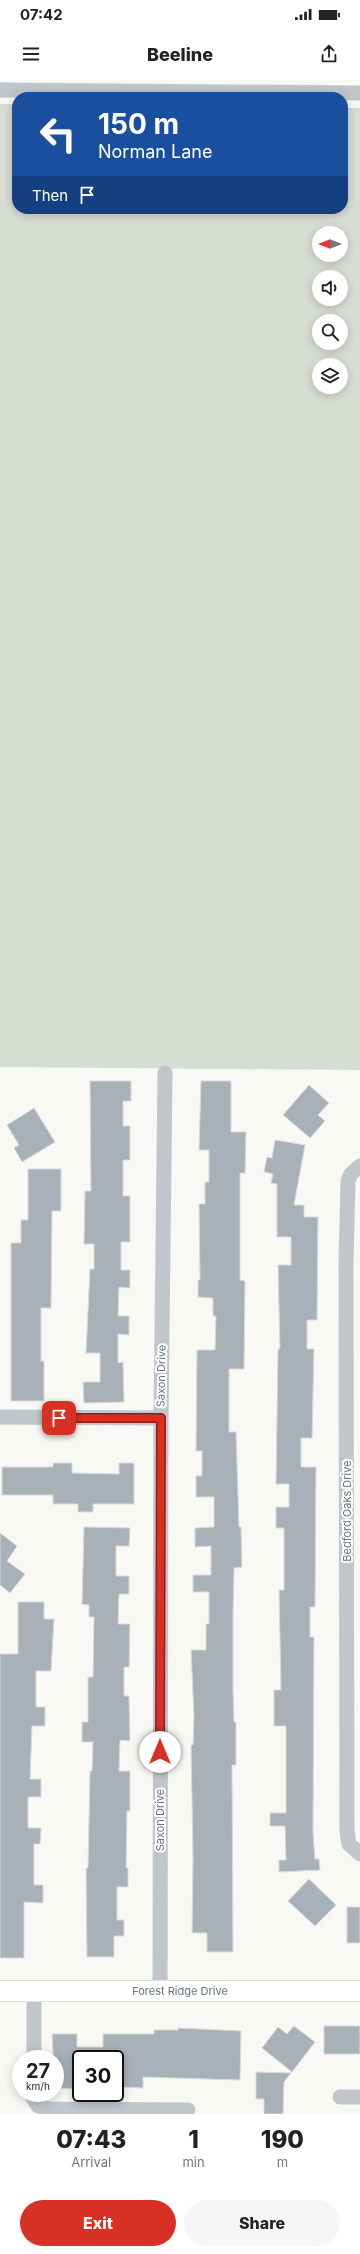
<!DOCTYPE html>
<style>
:root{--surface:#fff;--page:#f6f6f6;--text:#222;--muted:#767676;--accent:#d93025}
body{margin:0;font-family:Inter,sans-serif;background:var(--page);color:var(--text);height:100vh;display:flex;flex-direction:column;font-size:15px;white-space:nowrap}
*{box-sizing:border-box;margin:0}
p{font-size:13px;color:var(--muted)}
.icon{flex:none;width:22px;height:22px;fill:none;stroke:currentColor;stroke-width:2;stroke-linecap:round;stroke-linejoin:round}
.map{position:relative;height:2034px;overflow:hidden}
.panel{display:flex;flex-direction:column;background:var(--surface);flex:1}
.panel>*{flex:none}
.top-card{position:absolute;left:12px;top:12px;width:336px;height:122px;border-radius:16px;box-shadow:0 2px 10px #0003;background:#1a4fa0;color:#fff;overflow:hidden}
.needle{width:26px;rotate:270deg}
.buttons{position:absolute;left:312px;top:146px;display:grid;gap:8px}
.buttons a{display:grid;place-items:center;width:36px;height:36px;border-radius:50%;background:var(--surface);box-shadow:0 2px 10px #0003;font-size:20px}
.speed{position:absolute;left:12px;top:1970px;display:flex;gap:8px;font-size:20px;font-weight:700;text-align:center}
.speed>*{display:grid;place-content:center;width:52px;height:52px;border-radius:50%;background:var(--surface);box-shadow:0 2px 10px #0003;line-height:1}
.speed small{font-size:10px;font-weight:400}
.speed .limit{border:2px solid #111;border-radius:6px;background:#fff;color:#111}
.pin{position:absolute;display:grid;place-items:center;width:34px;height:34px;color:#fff;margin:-17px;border-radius:8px;box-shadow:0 2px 6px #0006}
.me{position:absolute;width:44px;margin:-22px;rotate:0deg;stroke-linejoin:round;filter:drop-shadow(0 0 3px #0008)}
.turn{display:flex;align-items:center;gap:14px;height:84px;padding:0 20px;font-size:18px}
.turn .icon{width:52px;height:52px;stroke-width:2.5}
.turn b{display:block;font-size:28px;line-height:34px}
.then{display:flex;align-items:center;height:38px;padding:0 20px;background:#0003;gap:8px;font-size:15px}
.eta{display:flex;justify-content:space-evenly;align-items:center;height:68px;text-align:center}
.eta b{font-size:24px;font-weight:800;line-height:28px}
.cta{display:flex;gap:8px;margin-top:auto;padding:8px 20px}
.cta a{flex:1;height:46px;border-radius:24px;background:var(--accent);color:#fff;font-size:16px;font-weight:800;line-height:46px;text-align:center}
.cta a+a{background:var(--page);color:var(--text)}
.status{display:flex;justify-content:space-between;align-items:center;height:28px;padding:0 20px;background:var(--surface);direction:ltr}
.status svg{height:11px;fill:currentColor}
header{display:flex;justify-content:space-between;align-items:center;height:52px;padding:0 20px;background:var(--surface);font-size:18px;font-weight:800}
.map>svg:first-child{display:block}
</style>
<div class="status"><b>07:42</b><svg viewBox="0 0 49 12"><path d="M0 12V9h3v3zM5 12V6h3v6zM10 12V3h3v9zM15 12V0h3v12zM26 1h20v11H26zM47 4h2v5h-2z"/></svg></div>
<header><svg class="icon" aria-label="menu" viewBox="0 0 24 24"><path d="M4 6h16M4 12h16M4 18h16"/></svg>Beeline<svg class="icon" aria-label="share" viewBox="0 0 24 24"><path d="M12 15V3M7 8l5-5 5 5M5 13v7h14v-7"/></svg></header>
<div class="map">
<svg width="360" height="2034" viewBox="0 0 360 2034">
<rect width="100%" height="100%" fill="#f8f8f5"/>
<path fill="#d8ddd4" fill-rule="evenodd" d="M0,24H17V129H343V28H360V990L0,987ZM319,153H341V175H319ZM319,197H341V219H319ZM319,241H341V263H319ZM319,285H341V307H319Z"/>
<path fill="#a8b1b8" stroke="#dadad8" d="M90,1001H131V1021H123V1046H130V1080H123V1116H130V1162H121V1190H130V1208L119,1207L118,1236H129V1255L118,1254V1283L123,1282L124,1322L84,1323L83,1302H100V1273H86L90,1189H94V1164H84L85,1111H91Z
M201,1001H231V1052H246L245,1093H240V1200L245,1201L244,1289H229V1352H236L239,1447H241L242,1487L234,1488L233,1537V1609L234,1642H236V1685H232L233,1872H207V1853H192L193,1778L191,1665H193L194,1636L191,1570H206V1544H209V1512H193V1495H211V1466L195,1467V1448L214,1447V1417H196V1396H202V1371H196L197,1270H215L216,1236H213V1218L198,1217V1200H200L199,1124H205V1102H209V1070H199Z
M309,1005L329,1023L318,1035L325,1041L310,1058L283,1035Z
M34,1028L55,1062L22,1082L14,1068L19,1065L7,1045Z
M275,1060L305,1065L294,1125H304V1137H318L317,1240H307V1269H314L312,1358H301V1387H316L315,1527H310V1557H314L313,1754L315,1779H319L320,1790L279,1792V1780H286L285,1746H270V1733H286V1646H274V1610H281L279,1510H284V1448H276V1427H289V1404H276L278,1269H280L278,1185H291V1157H277V1104L271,1103L273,1094L264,1092L267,1077L272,1078Z
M28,1089H61V1131H52L51,1228H41V1281H44V1321H11V1163H21V1140H28Z
M53,1383H72V1393L119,1394V1383H134V1424H93V1432H78V1424H53V1415H2V1387H53Z
M84,1447L130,1448L129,1466H116V1496H129V1514H119L118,1544H130L129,1587H124V1616H129L130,1661L120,1660L119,1691H130V1731H127L126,1788H128V1807H117V1840H124V1856H114V1877H87L86,1788H88L90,1691H92L93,1662H82V1642H88V1597H93L94,1537H89V1525L82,1524Z
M0,1453L17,1466L7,1481L25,1494L10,1513L0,1505Z
M18,1522H44V1539H54L51,1591H36V1627H45V1646H32L30,1699H41V1717H28V1748H41L40,1764H34V1805H43V1823L24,1822V1878H0V1574H18Z
M309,1799L336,1825L315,1846L288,1821Z
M347,1827H360V1863H347Z
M294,1946L315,1962L292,1992L262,1968L278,1947L287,1954Z
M324,1946H360V1974H324Z
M178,1948L241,1951L240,2000L143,1997V2008L115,2007V1979H81V2009L55,2008L52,1954H77V1967H103V1954H154V1950H178Z
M256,1992L291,1993L284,2002L283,2034H264V2019H256Z"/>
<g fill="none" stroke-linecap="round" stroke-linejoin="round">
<defs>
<g id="secondary">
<path id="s1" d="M0,1911H360"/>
</g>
</defs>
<use href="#secondary" stroke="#b3babf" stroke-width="22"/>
<path stroke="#c1c6ca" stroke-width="15" d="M0,10L360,13
M360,1086L351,1094L348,1101L346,1184L347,1751L349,1764L360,1774
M0,1337L161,1338
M160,1911L161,1338L165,993
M34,1979V1911
M33,2013V2018L38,2026L49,2029L188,2030
M340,2017H360"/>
<use href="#secondary" stroke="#fff" stroke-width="21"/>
</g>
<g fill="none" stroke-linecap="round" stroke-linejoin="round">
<defs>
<path id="route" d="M59,1338H161L160,1672"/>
</defs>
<use href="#route" stroke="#8d1f18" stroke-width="10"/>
<use href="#route" stroke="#d93025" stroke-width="7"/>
</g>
<g text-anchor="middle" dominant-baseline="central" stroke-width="4" stroke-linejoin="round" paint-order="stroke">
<g font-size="11" fill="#627582" stroke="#fff">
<text transform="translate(161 1296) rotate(-89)">Saxon Drive</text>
<text transform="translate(347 1431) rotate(-90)">Bedford Oaks Drive</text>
<text transform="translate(160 1740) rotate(-90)">Saxon Drive</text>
<text stroke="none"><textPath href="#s1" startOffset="180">Forest Ridge Drive</textPath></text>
</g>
</g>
</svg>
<div class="buttons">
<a><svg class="needle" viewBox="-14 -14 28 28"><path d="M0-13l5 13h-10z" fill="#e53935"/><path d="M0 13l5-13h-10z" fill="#767676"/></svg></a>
<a><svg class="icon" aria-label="sound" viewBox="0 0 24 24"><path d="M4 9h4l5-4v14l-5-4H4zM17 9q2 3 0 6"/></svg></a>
<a><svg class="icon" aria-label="search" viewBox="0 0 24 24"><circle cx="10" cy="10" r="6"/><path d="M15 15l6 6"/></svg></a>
<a><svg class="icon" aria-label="layers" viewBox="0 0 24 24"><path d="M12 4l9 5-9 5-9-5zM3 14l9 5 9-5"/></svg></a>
</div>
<div class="speed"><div>27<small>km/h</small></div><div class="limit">30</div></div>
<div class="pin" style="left:59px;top:1338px;background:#d93025"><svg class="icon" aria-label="arrive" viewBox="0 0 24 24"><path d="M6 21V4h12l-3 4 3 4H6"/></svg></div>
<svg class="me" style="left:160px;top:1672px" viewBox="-20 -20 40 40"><circle r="19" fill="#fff"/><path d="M0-13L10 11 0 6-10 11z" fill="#d93025"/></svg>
<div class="top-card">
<div class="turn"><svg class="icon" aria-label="left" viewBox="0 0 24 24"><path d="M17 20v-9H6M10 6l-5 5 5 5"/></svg><div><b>150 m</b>Norman Lane</div></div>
<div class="then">Then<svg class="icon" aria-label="arrive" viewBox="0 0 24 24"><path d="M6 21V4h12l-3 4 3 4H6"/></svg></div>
</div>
</div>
<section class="panel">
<div class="eta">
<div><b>07:43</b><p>Arrival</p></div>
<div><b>1</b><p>min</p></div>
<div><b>190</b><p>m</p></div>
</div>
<div class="cta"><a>Exit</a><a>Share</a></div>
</section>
